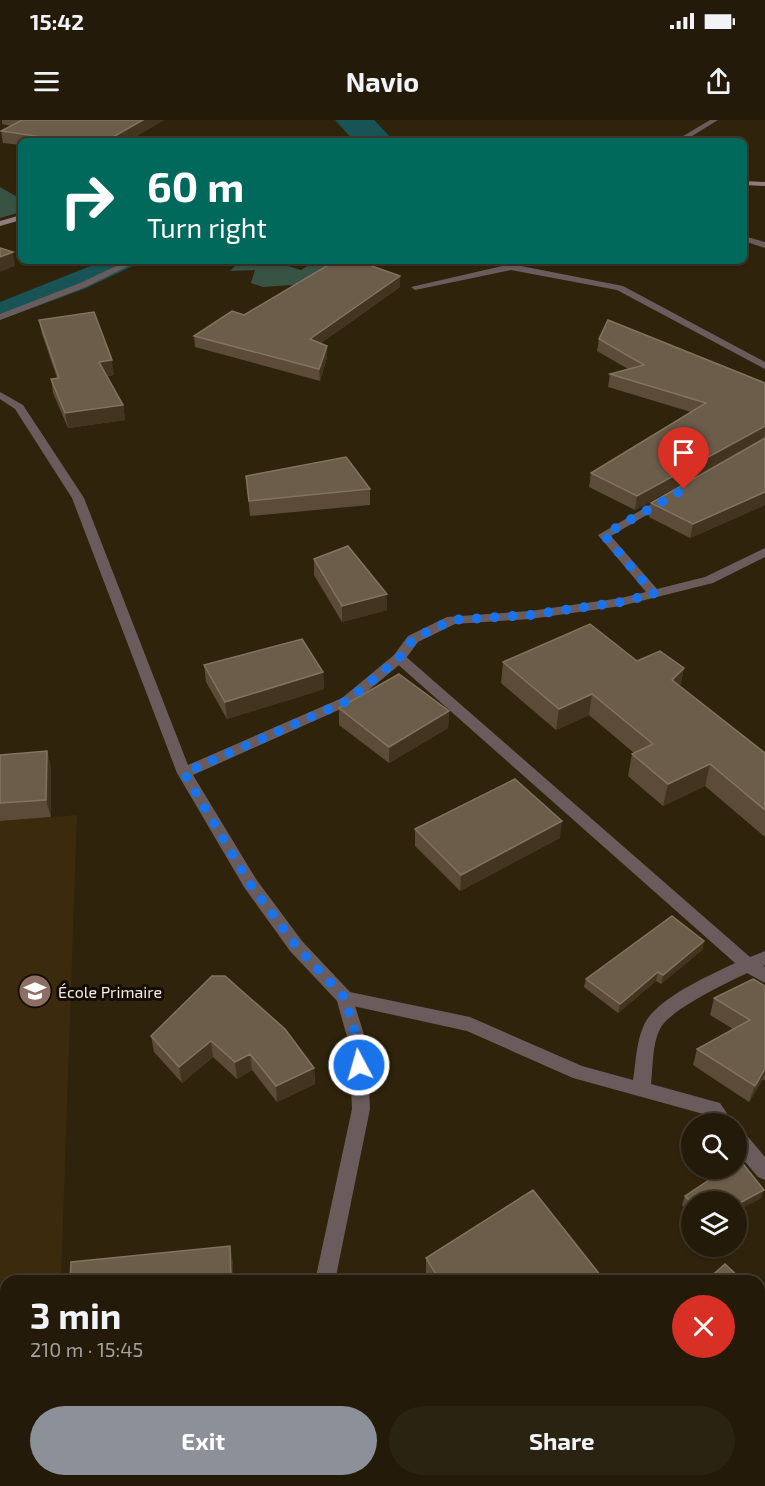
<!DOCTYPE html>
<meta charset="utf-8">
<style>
:root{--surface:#231a09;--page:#2b2312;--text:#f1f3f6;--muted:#a3a19c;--line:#40382a;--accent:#8c9099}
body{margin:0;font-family:"Exo 2",sans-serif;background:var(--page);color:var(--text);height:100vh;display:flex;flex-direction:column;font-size:22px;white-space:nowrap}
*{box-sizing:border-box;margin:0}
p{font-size:20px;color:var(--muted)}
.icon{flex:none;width:33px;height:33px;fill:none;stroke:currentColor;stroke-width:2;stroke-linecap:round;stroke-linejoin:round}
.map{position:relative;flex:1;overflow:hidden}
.details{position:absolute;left:0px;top:1155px;width:765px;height:212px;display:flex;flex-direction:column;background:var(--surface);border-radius:18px 18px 0 0;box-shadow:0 2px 4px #0004,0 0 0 2px var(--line)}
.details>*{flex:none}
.top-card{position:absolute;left:18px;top:18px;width:729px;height:126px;border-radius:9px;box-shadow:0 2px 4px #0004,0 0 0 2px var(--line);background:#00695c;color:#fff;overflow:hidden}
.tools{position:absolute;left:681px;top:993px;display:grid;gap:12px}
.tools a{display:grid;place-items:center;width:66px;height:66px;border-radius:50%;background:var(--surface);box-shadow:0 2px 4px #0004,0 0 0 2px var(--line);font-size:30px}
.pin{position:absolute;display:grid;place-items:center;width:51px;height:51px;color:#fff;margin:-62px -26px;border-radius:50% 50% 50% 0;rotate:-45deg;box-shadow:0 0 6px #0007}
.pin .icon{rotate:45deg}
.me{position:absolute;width:66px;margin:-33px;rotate:354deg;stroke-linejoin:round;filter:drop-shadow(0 0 4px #0008)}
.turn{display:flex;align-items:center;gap:21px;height:126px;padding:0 30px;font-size:27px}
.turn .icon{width:78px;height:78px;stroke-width:2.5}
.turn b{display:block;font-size:42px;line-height:51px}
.round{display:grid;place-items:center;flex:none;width:63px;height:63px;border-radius:32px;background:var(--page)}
.summary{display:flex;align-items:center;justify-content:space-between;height:102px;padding:0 30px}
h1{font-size:36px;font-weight:700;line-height:45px}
.cta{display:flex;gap:12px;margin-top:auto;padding:12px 30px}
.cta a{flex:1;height:69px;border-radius:36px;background:var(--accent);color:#fff;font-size:24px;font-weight:700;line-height:69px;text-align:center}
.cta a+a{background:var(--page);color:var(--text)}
.status{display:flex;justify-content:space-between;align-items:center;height:42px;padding:0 30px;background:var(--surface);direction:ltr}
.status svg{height:16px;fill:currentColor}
header{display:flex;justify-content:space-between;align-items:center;height:78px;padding:0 30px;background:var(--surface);font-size:27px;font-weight:700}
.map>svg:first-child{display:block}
</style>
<div class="status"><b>15:42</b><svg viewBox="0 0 49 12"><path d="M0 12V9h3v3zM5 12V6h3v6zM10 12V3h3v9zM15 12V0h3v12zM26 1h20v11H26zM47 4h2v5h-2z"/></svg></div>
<header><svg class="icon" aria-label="menu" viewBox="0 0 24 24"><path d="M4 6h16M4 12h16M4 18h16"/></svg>Navio<svg class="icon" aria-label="share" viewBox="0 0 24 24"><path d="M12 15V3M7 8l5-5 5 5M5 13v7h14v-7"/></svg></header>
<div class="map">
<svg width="765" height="1366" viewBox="0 0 765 1366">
<rect width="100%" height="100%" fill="#2f230c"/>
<path fill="#3b2a0c" d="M77,695L61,1161H6V1360L53,1361V1366H0V701Z"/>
<path fill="#385243" d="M0,67L21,79V92L0,98Z
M240,141H272L301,150L315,141H351L322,163L263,167L251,163L255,150L230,151Z"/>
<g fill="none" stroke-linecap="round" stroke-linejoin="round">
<path fill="#185355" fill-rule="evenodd" d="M103,141H137L133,146L84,169L0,200V182Z"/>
<path fill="#185355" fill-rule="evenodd" d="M335,0H374L394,21H354Z"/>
<path fill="#6a5c5c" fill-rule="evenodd" d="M744,116L765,122V128L744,121Z
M511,144L623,166L765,242V249L617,170L511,150L415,170L411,167Z
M399,534L404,535L750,837L765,831V845L763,846L765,847V863L747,853C727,863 670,889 660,909C652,924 653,948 651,964L720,983L734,1004H713L707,995L573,958L467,911L339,883L336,878L339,873L345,871L470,897L582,946L633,960C636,942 636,922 644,905C655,879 710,855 735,843L394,541L392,538L394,535Z
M736,1009L743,1011L765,1037V1060L758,1057L736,1031Z"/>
<path fill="#6a5c5c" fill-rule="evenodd" d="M710,0H718L684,21H675Z
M127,141H138L86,167L0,200V194L80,163Z
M0,272L23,285L84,378L188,645L342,578L394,535L408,516L447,497L530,491L621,478L646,472L598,415L662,378H670L672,380L611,416L657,469L705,457L765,428V437L713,463L621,486L530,499L455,504L418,522L404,541L352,584L193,655L256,759L302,821L351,873L367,924L370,989L335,1161H315L352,989L349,924L337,881L290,831L244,767L177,653L72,378L15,289L0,279Z
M296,1360H320V1366H296Z"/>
<path fill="#917b7b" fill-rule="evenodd" d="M744,61L765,62V66L744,65Z
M21,95V100L0,106V101Z"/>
</g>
<path fill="#5c4b38" d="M2,0H164L128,21H21V25L3,23L1,11L11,6L2,4Z
M400,167L321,223L327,226V237L320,261L195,227L194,216L244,195Z
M39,200L114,255L107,256L123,285L125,300L68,308L53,273L51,259L57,258L42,214Z
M599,219L765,263V385L690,418L649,397L651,383L764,318L635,390L589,367L591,353L691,292L608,267L610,254L628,249L597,231Z
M246,356L370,369V385L250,396Z
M314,439L387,474V490L342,502L314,455Z
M637,541L684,548L680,566L765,633V717L705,666L663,686L628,656L632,634L634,633L589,595L556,610L501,563L503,542Z
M204,545L323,552L324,569L227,599L206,562Z
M339,588L449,591L448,608L389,643L339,605Z
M47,631L51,648V697L0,701V635Z
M415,709L560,718L460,771L415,726Z
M704,821L702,830L661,864L656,861L618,893L584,867L586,859Z
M212,856L314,948L315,964L277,982L252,950L237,959L213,937L182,963L154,932L151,916Z
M765,866V961L763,959L749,982L693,945L697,929L733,909L710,895L714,878Z
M764,1070L760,1079L692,1082V1095L682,1085L685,1076Z
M426,1138L605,1161H430L426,1153Z
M521,1360H679L684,1366H527Z"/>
<path fill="#43341f" d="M143,0H164L128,21H106Z
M13,132L15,146L0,152V137Z
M400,156V167L310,231V219Z
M327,226V237L320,261L319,249Z
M112,240L114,255L101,256L99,242Z
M123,285L125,300L68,308L65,293Z
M765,306L764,318L635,390L637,376Z
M765,372V385L690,418L693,404Z
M387,474V490L342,502V486Z
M684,548L679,569L672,560Z
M323,552L324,569L227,599L225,582Z
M592,574L589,595L556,610L559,589Z
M449,591L448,608L389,643V627Z
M47,631L51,648V697L46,680Z
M710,644L705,666L663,686L668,664Z
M562,701L560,718L460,771L461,755Z
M704,821L702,830L661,864L663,855Z
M658,852L656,861L618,893L620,884Z
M211,921L213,937L182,963L179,947Z
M250,934L252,950L237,959L235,942Z
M314,948L315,964L277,982L276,966Z
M765,949V954L763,959L749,982L755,966Z
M764,1070L760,1079L736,1091V1085Z
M230,1126L233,1141V1161H231Z
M765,1268V1275L759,1281V1274Z
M184,1360H188V1366H184Z"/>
<path fill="#6c5d4a" stroke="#827361" stroke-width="1.5" d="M22,0H143L106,21H69L1,11Z
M0,128L13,132L0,137Z
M335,141H358L400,156L310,219L327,226L319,249L194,216L232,191L244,195Z
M94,192L112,240L99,242L123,285L65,293L51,259L59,258L39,200Z
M608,200L765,263V306L637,376L591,353L706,283L610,254L644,245L599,219Z
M765,318V372L693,404L651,383Z
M346,337L370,369L249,381L246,356Z
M348,426L387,474L342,486L314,439Z
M590,504L637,541L660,531L684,548L672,560L765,633V690L710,644L668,664L632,634L653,624L592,574L559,589L503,542Z
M302,519L323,552L225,582L204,545Z
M399,554L449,591L389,627L339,588Z
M47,631L46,680L0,683V635Z
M515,659L562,701L461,755L415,709Z
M672,796L704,821L663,855L658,852L620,884L586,859Z
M212,856H225L285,909L314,948L276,966L250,934L235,942L211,921L179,947L151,916Z
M753,859L765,866V949L755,966L697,929L750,900L714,878Z
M740,1040L764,1070L736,1085V1082H692V1083L685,1076L727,1048H736V1042Z
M533,1070L605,1161H440L426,1138Z
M230,1126L231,1161H70L71,1142Z
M725,1144L743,1161H706Z
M759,1177L765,1183V1268L759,1274Z
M64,1360H184V1366H64Z
M404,1360H477L481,1366H397Z
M537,1360H679L684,1366H543Z"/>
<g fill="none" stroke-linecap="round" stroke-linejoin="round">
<path stroke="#1a73e8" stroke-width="10" stroke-dasharray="0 18" d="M359,945L358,924L345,878L296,826L250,764L184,653L347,581L399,538L413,519L452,500L530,495L621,482L654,474L604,415L684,369"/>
</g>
<defs>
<symbol id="school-disc" viewBox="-11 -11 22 22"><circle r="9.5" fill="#8d6e63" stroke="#130d05"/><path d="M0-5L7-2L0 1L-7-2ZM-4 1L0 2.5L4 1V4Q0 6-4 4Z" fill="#fff"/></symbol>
</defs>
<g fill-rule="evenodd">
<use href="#school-disc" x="16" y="852" width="38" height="38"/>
</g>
<g text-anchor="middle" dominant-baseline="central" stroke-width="6" stroke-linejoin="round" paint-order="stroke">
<g font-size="16" fill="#f6ede0" stroke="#130d05" text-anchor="start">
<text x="58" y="871">École Primaire</text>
</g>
</g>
</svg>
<div class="tools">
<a><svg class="icon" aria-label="search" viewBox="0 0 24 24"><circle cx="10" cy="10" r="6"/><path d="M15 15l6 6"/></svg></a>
<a><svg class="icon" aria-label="layers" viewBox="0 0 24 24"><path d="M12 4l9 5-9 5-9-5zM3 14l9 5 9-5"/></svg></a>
</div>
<div class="pin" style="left:684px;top:369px;background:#d93025"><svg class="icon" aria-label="arrive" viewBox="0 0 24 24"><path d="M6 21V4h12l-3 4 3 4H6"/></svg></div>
<svg class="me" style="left:359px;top:945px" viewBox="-20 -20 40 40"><circle r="17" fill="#1a73e8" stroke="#fff" stroke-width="3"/><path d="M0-11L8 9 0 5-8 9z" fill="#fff"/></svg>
<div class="top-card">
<div class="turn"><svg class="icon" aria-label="right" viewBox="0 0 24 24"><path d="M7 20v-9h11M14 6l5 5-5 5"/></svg><div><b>60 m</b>Turn right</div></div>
</div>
<section class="details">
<div class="summary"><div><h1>3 min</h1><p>210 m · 15:45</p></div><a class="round" style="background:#d93025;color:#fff"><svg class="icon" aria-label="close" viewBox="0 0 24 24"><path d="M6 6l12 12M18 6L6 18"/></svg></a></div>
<div class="cta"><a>Exit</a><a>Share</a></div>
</section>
</div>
